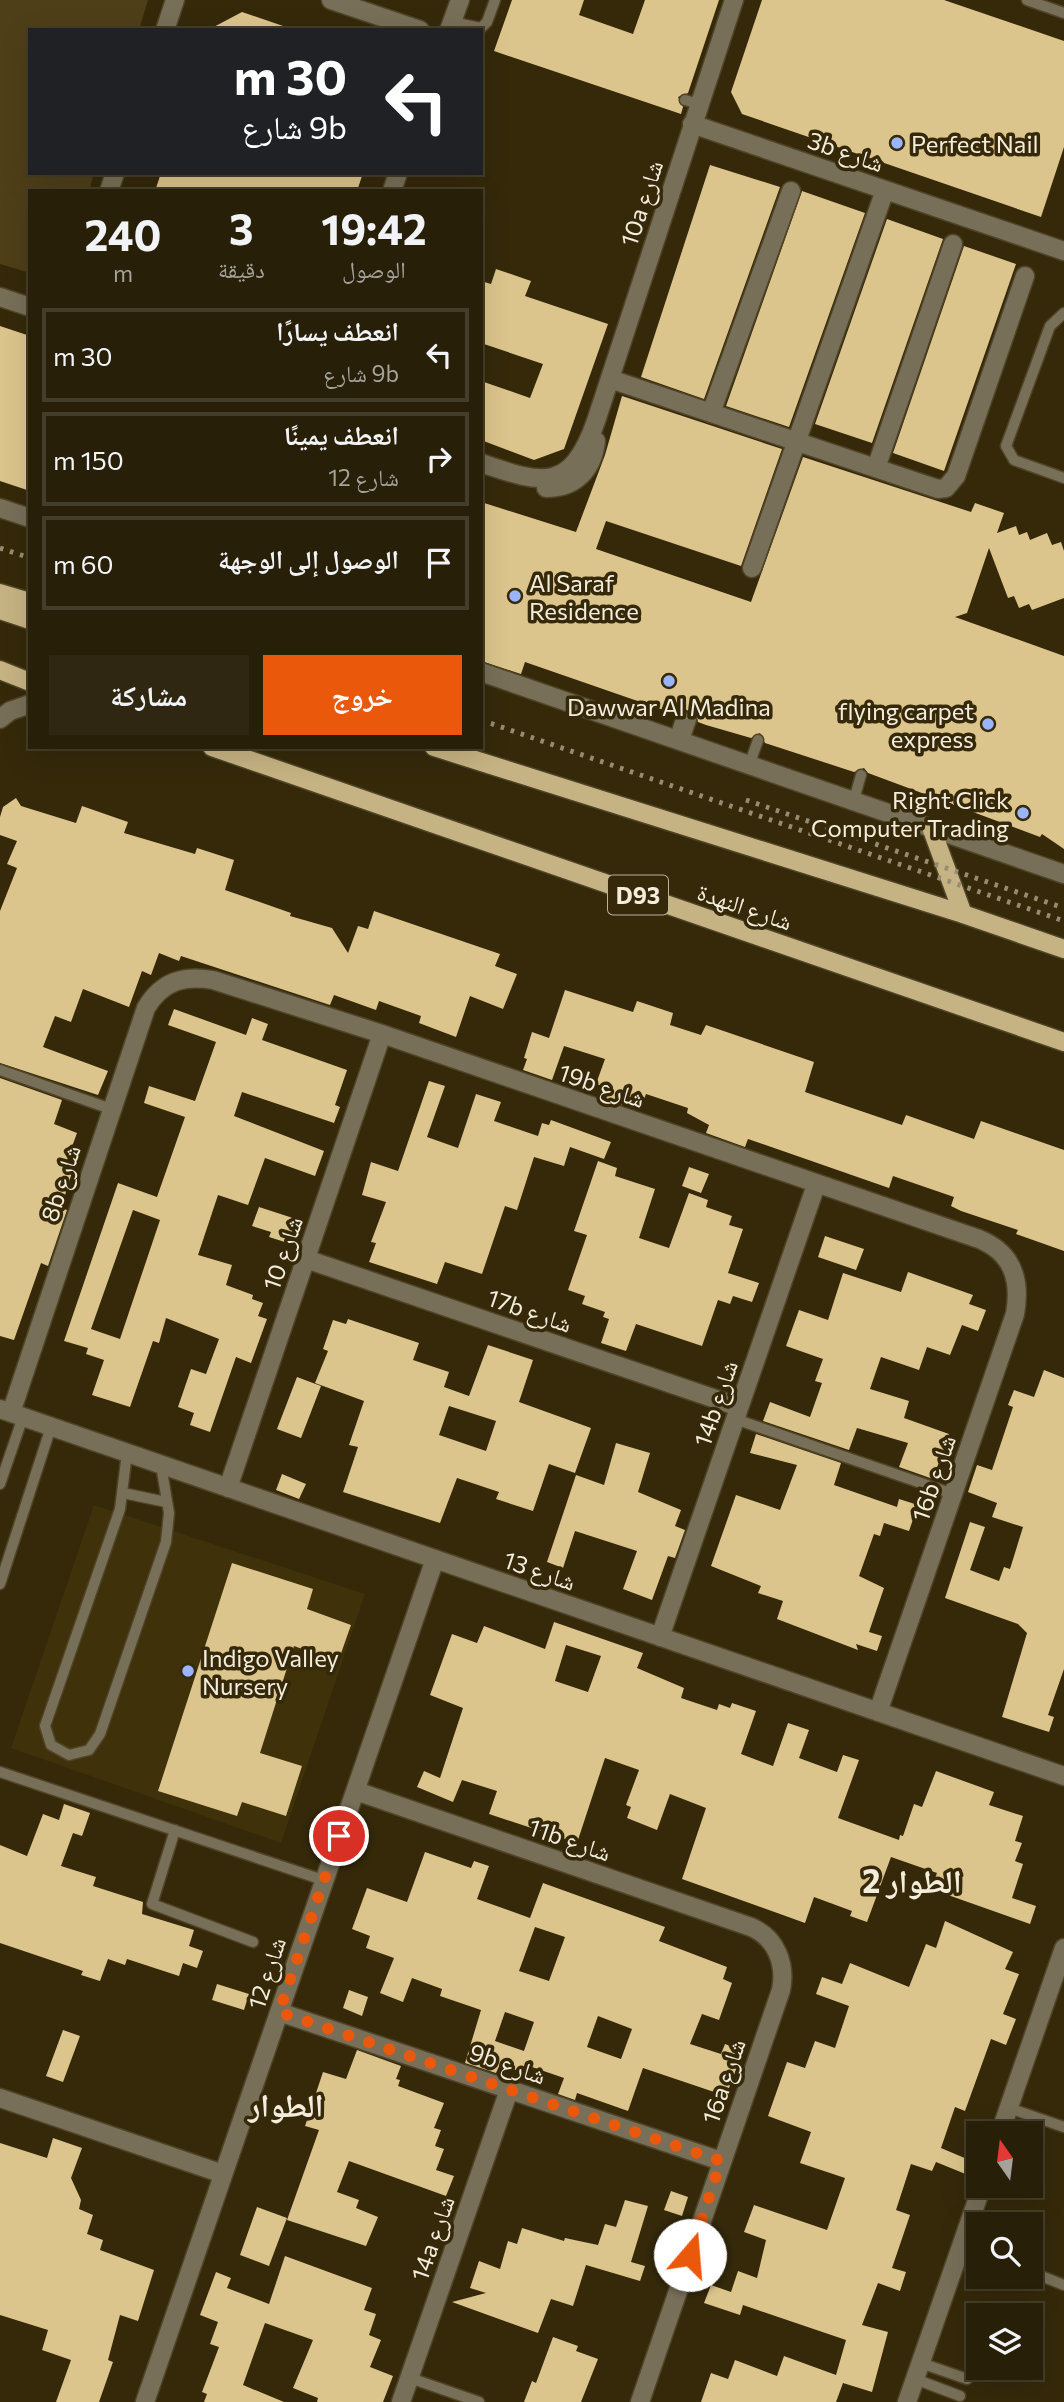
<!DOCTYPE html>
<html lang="ar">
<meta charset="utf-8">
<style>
:root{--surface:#281f08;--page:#302712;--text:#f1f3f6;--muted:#a5a29c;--line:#443d29;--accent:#ea580c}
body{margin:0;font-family:Commissioner,"Noto Naskh Arabic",sans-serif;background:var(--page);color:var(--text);direction:rtl;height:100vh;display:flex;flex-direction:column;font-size:26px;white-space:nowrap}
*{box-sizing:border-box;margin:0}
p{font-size:23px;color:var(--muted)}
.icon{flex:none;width:38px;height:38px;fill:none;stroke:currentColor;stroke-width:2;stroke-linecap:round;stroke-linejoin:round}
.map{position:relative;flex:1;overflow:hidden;direction:ltr}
.side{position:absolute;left:28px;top:189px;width:455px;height:560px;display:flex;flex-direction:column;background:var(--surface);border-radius:0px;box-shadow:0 7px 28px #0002,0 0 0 2px var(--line);direction:rtl}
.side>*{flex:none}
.banner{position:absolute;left:28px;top:28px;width:455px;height:147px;border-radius:0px;box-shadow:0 7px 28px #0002,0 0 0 2px var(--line);direction:rtl;background:#202124;color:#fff;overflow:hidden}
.needle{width:46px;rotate:346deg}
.tools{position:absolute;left:966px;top:2121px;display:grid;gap:14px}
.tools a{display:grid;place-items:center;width:77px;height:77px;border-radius:0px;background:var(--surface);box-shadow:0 7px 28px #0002,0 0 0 2px var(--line);font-size:35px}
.pin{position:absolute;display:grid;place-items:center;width:60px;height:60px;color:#fff;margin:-30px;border:4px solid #fff;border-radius:50%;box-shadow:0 2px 7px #0007}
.me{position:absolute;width:77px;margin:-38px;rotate:18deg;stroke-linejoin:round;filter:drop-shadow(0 0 5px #0008)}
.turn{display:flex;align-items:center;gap:24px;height:147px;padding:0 21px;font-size:32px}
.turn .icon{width:91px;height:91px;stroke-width:2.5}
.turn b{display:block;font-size:49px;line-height:60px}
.eta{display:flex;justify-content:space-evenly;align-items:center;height:119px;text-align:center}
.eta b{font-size:42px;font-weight:700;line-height:49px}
.primary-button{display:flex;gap:14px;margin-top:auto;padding:14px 21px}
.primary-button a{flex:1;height:80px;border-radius:0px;background:var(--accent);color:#fff;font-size:28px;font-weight:700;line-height:80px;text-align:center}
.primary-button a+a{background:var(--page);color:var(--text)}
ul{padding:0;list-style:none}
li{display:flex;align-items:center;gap:21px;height:94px;margin:0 14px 10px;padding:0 7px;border:4px solid var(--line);border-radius:0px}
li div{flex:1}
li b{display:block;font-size:26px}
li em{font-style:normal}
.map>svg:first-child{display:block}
</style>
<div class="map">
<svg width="1064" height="2402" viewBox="0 0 1064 2402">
<rect width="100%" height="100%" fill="#35290a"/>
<path fill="#3f3109" d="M94,1505L365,1594L281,1843L11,1748Z"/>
<path fill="#4e3f18" d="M0,0H148L139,30H30V173H94L89,191H30V273L0,264Z"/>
<path fill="#dcc58c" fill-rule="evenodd" d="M512,0H584L579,15L633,34L645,0H719L688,93L678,97L683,107L681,114L494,51Z
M762,0H944L1064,41V147L1041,217L742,114L731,92Z
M242,12L286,27L285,30H208Z
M710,165L780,187L704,399L641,377Z
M161,173H363L357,191H155Z
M802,191L865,213L789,427L726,406Z
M887,219L943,239L872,443L815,424Z
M964,246L1016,264L944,471L893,453Z
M496,269L531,281L525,296L608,324L564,449L534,460L481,440V381L530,398L543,364L481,343V281L491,284Z
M0,326L30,336V491L0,481Z
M622,396L782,449L741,566L606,521L596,549L751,602L803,457L971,512L975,503L1004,513L997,533L1016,526L1019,535L1027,532L1030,540L1047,533L1052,545L1061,542L1064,551V598L1032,610L1029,604L1019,608L1014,596L1008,598L989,548L967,613L955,617L1064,656V849L1042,834L1040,837L868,773L864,768L854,772L765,743L760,733L751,738L706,725L698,722L696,715L685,709L675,714L525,662L521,674L481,661V502L576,532L605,455Z
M16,798L21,806L76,823L82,806L128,822L124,833L195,854L197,848L234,860L225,890L291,913L290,916L332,928L348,953L358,926L368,929L374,911L500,954L495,966L517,974L503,1009L470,996L456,1037L419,1023L421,1016L379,1001L376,1010L334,995L330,1005L181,956L179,961L159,953L151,975L142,971L129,1007L83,989L71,1022L55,1016L43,1047L108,1071L98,1095L0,1063V911L17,868L7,864L17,841L0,835V817L3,807Z
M565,990L633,1012L637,1001L673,1013L670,1025L701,1035L706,1025L814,1062L805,1092L902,1125L906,1115L974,1139L981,1121L1064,1150V1251L1016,1234L1018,1230L961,1211L951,1206L954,1197L893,1176L889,1188L748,1139L745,1147L706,1133L709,1125L687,1113L688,1108L646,1094L640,1111L606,1099L610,1089L596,1084L605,1059L564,1046L552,1080L523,1070L527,1059L524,1058L532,1032L549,1038Z
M174,1009L246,1035L252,1018L268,1024L262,1040L347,1070L335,1105L340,1107L334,1123L242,1092L234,1116L324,1151L315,1176L265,1158L248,1205L218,1195L198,1255L232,1265L226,1285L253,1295L252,1299L263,1303L258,1316L267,1319L251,1363L236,1357L210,1432L190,1425L194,1413L178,1407L191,1369L206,1374L219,1339L166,1318L159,1343L153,1341L130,1407L92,1395L104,1360L86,1354L88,1348L64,1341L118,1183L157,1197L185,1117L144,1103L149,1086L195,1101L216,1042L168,1025ZM133,1210L160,1220L120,1339L91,1329Z
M0,1078L62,1100L54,1124L77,1133L66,1163L74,1166L61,1208L67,1210L48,1266L41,1263L14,1340L0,1336Z
M429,1081L445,1086L427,1137L458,1148L476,1094L501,1102L494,1121L538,1136L542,1123L549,1125L551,1120L611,1142L604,1159L570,1147L564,1166L534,1157L517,1210L505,1206L482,1274L445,1262L437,1284L369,1262L376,1243L371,1242L386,1202L362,1195L371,1162L398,1171Z
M598,1161L617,1168L615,1176L655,1189L639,1238L669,1248L689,1193L708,1200L706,1207L732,1216L729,1225L743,1229L728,1273L759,1283L752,1302L733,1296L730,1304L718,1300L702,1346L636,1324L626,1351L601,1343L609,1319L603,1317L605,1312L582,1304L585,1296L568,1290L587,1235L574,1231Z
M689,1167L709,1174L701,1193L682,1186Z
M259,1207L299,1220L291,1244L269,1237L271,1232L252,1226Z
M825,1236L864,1249L856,1270L818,1257Z
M908,1272L973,1295L969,1304L986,1310L978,1331L962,1325L950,1355L927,1347L919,1370L881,1357L870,1389L909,1401L904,1418L949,1434L933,1479L899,1467L908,1443L857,1428L849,1450L763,1421L770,1402L810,1417L822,1383L815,1381L823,1359L786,1346L799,1310L828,1320L843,1273L901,1292Z
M348,1319L419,1343L413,1360L449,1372L444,1387L469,1396L488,1345L533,1360L519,1402L591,1428L575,1473L549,1464L533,1511L496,1499L499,1492L457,1478L440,1523L343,1492L358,1447L349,1445L364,1401L315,1383L328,1351L323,1349L333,1320L346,1324ZM449,1406L496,1421L486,1451L439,1435Z
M1044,1370L1064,1378V1669L1048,1715L1054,1717L1049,1732L1002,1717L1027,1633L1018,1624L945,1598L970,1522L985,1527L970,1570L999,1581L1004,1567L1010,1569L1023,1527L992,1517L997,1503L968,1492L977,1465L992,1470L1013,1407L1008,1405L1014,1390L1034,1397Z
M297,1377L321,1386L301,1438L277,1429Z
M756,1434L841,1463L834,1485L897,1507L899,1499L918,1505L909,1531L884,1523L880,1536L874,1534L859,1576L884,1588L869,1632L882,1636L877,1651L856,1644L858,1650L777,1619L783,1601L758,1593L761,1586L711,1566L736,1495L780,1510L797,1465L750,1453Z
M616,1443L650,1453L638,1492L681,1510L675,1526L685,1530L675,1558L668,1556L652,1600L623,1589L637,1551L575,1531L563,1568L547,1562L576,1475L604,1485Z
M282,1474L306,1484L299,1499L276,1490Z
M232,1563L313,1589L307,1609L351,1625L338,1662L294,1646L260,1753L302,1766L286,1816L242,1802L237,1816L158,1791Z
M554,1622L643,1653L637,1668L684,1688L681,1698L717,1710L719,1704L730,1708L732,1703L756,1711L741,1754L773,1766L788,1723L809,1730L799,1758L837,1772L843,1755L859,1760L838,1818L899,1840L900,1835L903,1836L914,1804L922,1807L936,1771L994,1792L989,1805L1023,1816L1015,1841L1022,1843L1015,1861L1023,1864L1012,1898L1036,1906L1030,1924L931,1889L937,1873L891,1857L867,1922L850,1916L852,1911L814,1897L805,1923L682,1879L706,1808L670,1794L657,1830L627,1818L631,1807L626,1805L639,1770L605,1758L577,1843L489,1814L497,1791L462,1780L453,1802L417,1787L424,1771L440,1778L463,1708L430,1695L452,1634L477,1643L484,1626L545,1649ZM566,1645L601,1656L588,1692L555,1681Z
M64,1804L90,1813L82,1836L73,1833L61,1866L96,1877L93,1886L143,1902L142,1914L194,1930L189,1946L203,1951L197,1968L183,1963L179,1976L127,1959L125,1965L108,1959L100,1981L81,1975L83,1971L0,1943V1845L27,1856L43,1814L59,1820Z
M425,1852L471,1868L474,1861L489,1866L477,1899L530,1918L543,1883L665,1927L659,1941L727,1967L723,1979L732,1983L719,2020L702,2014L690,2044L721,2054L725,2044L743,2051L726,2096L643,2068L628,2111L577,2093L575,2100L558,2094L564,2078L532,2067L529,2075L500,2064L496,2073L465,2063L481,2010L440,1996L442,1989L412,1978L403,2002L380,1993L394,1958L366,1948L370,1936L352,1929L367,1888L407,1902ZM535,1927L565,1937L549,1981L519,1971ZM505,2012L534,2022L524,2051L495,2041ZM598,2016L632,2029L621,2059L587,2047Z
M945,1921L1013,1952L1005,1969L1019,1974L1003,2014L1016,2019L1006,2045L991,2039L965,2111L955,2107L941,2148L974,2162L968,2175L936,2162L932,2171L911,2164L896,2210L910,2215L892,2268L906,2272L900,2291L878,2283L862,2325L888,2332L872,2392L843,2383L836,2402H701L711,2373L728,2379L735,2360L777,2376L784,2356L836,2375L846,2340L743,2305L740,2315L704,2303L711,2285L731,2292L738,2271L757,2278L766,2240L744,2232L754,2205L827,2230L845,2178L800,2163L811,2132L768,2116L787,2062L805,2068L815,2041L835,2048L849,2006L816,1994L822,1977L842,1984L850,1963L909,1987L926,1944L936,1948Z
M217,1984L249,1994L244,2010L212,2000Z
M349,1990L368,1997L362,2016L343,2008Z
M63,2030L80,2036L63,2082L46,2076Z
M357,2050L401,2066L396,2079L400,2080L398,2086L444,2103L434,2128L441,2130L435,2146L444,2149L436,2170L454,2176L446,2196L349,2161L337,2192L359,2200L356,2208L378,2217L366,2246L287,2220L319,2130L305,2126L323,2072L346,2079Z
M53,2138L82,2148L71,2178L81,2200L79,2209L93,2215L87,2234L103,2240L100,2250L154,2270L138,2321L120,2315L108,2360L113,2362L99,2402H56L71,2360L42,2350L48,2330L0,2315V2143L47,2158Z
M671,2191L688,2197L682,2216L664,2210Z
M625,2200L648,2206L631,2262L645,2266L640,2281L586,2265L573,2306L551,2299L538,2333L452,2302L486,2293L470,2288L479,2261L500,2269L508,2241L517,2244L522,2228L564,2241L565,2238L598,2245L605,2224L616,2227Z
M257,2207L287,2218L269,2266L240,2255Z
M285,2256L372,2288L364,2310L376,2314L369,2335L381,2340L370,2367L393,2376L383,2402H317L318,2398L293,2388L313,2340L265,2323L243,2385L284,2402H204L207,2394L202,2392L219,2347L210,2344L218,2322L200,2315L216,2272L231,2278L227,2288L269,2304Z
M553,2337L578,2346L576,2351L598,2359L581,2402H524L532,2381L536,2383Z"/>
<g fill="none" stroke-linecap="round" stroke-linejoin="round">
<defs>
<path id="service" d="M1027,0L1064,13
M452,22L481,28L487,22L495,0
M685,100L699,104
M1064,313L1050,326L1006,446L1014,460L1064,478
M674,740L682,716
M683,743L691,720
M749,766L758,740
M853,803L861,775
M0,1070L111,1109
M735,1419L953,1494
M127,1453L120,1509L45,1726L51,1745L69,1755L89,1750L100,1734L166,1542L169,1513L161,1465
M0,1484L23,1417
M123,1493L166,1502
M0,1584L51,1427
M0,1772L323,1880
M175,1830L152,1904L253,1942
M1009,2108L1064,2127
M961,2245L978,2251
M1031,2272L1064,2285
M921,2363L967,2379
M410,2378L479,2402
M915,2379L960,2396"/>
<path id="minor" d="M331,0L420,30
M165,30L175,0
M449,30L460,0
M692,124L1064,251
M109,191L115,173
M392,191L398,173
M0,297L30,307
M610,379L938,489L946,488L956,476L1025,276
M711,413L791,191
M481,463C544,485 571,492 596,421L734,0
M876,468L953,244
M546,488C576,488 593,469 596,441
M0,508L30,518
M752,568L885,190
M481,672L1064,874
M0,719L10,711L30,704
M306,1259L739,1407
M0,1409L1064,1776
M11,1413L146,1008C162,981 184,975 213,980L382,1034L979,1239C1013,1253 1021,1280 1015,1314L878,1712
M228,1488L382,1034
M660,1637L816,1185
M356,1791L751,1927C777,1938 786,1965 781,1990L640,2402
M279,2012L721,2161
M0,2098L223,2174
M1000,2133L1064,1948
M145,2402L435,1559
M401,2402L509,2090
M907,2402L982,2186"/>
<path id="primary" d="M0,593L30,602
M0,610L30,620
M0,670L30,682
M212,747L1064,1042
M434,747L963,914L1064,949
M932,830L963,914"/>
</defs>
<use href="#service" stroke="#504427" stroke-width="13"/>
<use href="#minor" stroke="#504427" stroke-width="21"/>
<use href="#primary" stroke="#504427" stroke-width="21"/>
<use href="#service" stroke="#786f58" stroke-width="10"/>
<use href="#minor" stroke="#786f58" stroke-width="18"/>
<use href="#primary" stroke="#c6b383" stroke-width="18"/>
<path stroke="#968c74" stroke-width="5" stroke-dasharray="3.5 7" stroke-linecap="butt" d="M0,548L30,558
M481,720L1064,921
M746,800L1064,908"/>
</g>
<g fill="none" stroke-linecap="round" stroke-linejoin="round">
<path stroke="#ea580c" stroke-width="12" stroke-dasharray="0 21.6" d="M339,1836L279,2012L721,2161L690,2255"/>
</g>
<g fill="#9ab5fd" stroke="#35290a" stroke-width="2.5">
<circle cx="897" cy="143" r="7"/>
<circle cx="515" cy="596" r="7"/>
<circle cx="669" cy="681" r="7"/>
<circle cx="988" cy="724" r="7"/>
<circle cx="1023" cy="813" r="7"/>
<circle cx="188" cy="1671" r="7"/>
</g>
<g text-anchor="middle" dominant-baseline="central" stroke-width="7" stroke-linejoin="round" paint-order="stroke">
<rect fill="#35290a" stroke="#bbb29d" stroke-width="2" x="608" y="875.5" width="60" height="39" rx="5"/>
<g font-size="23" font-weight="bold" fill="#f4eddc">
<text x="638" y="895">D93</text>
</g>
<g font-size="24" fill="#f4eddc" stroke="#35290a" text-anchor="start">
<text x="911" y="143">Perfect Nail</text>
<text x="529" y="582">Al Saraf<tspan x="529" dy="28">Residence</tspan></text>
<text x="669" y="706" text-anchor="middle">Dawwar Al Madina</text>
<text x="974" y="710" text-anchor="end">flying carpet<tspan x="974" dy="28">express</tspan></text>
<text x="1009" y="799" text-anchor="end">Right Click<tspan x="1009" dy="28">Computer Trading</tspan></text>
<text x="202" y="1657">Indigo Valley<tspan x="202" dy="28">Nursery</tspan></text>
</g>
<g font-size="24" fill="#f4eddc" stroke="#35290a">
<text transform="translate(846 151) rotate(19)">3b شارع</text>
<text transform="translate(641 203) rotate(-72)">10a شارع</text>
<text transform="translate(745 906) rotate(19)">شارع النهدة</text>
<text transform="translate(602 1085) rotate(19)">19b شارع</text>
<text transform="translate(60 1183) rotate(-72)">8b شارع</text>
<text transform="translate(282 1253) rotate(-71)">شارع 10</text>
<text transform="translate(530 1310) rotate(19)">17b شارع</text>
<text transform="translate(715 1403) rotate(-71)">14b شارع</text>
<text transform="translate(933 1478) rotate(-71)">16b شارع</text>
<text transform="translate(540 1570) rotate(19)">شارع 13</text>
<text transform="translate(570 1839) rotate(19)">11b شارع</text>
<text transform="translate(266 1973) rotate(-72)">شارع 12</text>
<text transform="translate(508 2063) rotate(19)">9b شارع</text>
<text transform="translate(723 2081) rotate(-71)">16a شارع</text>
<text transform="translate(432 2238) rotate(-71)">14a شارع</text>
</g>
<g font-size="32" font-weight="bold" fill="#f4eddc" stroke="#35290a">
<text x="912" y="1880">الطوار 2</text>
<text x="286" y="2104">الطوار</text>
</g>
</g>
</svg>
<div class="tools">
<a><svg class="needle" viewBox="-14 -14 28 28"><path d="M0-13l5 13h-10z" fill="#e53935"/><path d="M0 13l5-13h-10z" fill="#a5a29c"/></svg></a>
<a><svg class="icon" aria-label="search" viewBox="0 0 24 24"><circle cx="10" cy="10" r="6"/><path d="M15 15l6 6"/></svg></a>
<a><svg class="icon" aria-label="layers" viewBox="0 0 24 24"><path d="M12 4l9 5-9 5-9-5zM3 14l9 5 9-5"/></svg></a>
</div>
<div class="pin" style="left:339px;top:1836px;background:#d93025"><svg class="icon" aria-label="arrive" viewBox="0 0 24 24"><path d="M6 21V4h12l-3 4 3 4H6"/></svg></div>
<svg class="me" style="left:690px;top:2255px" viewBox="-20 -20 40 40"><circle r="19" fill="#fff"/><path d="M0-13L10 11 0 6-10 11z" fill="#ea580c"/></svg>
<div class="banner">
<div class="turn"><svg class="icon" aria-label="left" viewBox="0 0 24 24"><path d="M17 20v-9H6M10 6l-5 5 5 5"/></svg><div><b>30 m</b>9b شارع</div></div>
</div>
<section class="side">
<div class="eta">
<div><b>19:42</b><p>الوصول</p></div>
<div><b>3</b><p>دقيقة</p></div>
<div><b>240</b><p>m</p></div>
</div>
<ul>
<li><svg class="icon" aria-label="left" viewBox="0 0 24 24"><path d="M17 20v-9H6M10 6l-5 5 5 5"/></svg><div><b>انعطف يسارًا</b><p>9b شارع</p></div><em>30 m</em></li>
<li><svg class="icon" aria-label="right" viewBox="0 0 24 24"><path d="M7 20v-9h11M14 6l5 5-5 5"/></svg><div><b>انعطف يمينًا</b><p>شارع 12</p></div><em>150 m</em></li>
<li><svg class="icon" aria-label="arrive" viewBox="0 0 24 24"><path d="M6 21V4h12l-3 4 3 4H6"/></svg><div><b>الوصول إلى الوجهة</b></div><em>60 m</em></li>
</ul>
<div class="primary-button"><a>خروج</a><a>مشاركة</a></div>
</section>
</div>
